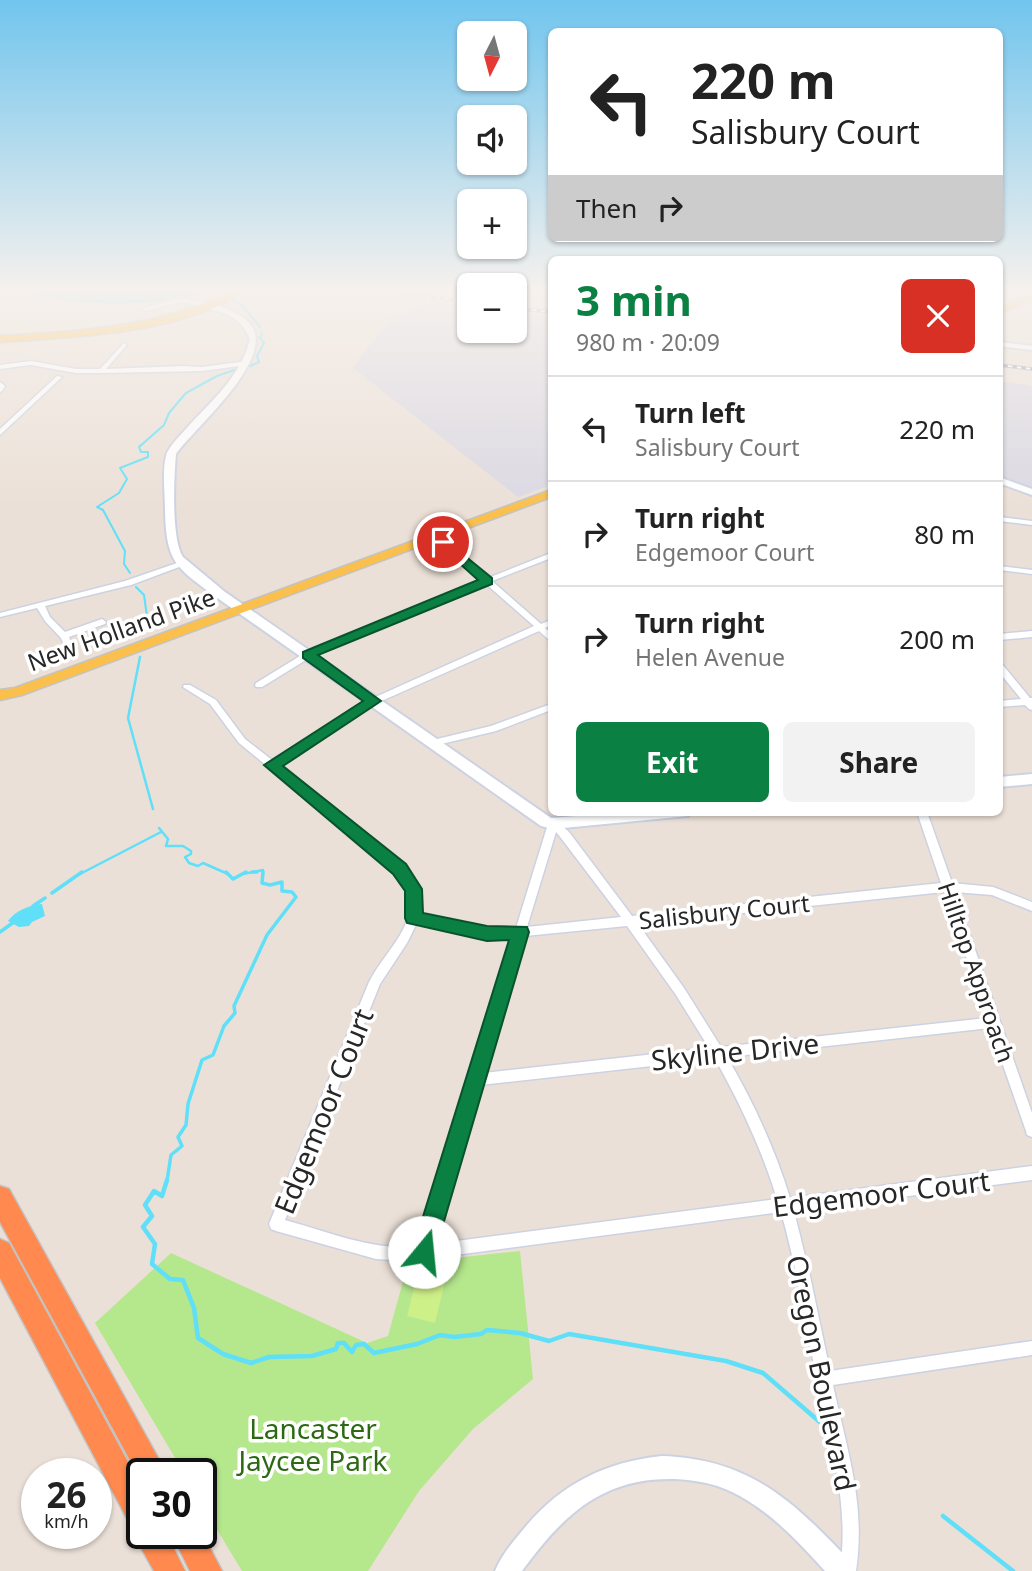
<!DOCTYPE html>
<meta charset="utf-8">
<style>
:root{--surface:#fff;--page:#f2f2f2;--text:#222;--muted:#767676;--line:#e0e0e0;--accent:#0b8043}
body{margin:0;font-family:"Noto Sans",sans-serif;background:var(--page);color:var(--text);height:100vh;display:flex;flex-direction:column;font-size:26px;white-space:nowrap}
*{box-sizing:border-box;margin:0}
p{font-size:23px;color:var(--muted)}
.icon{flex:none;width:38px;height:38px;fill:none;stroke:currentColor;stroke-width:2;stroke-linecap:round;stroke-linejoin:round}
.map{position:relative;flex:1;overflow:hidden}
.details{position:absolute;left:548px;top:256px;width:455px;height:560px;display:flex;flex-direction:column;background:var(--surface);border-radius:10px;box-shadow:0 2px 5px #0004}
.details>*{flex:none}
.top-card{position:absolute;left:548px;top:28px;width:455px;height:214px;border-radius:10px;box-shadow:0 2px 5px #0004;background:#fff;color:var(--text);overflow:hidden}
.needle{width:46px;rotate:186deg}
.buttons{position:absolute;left:457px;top:21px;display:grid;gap:14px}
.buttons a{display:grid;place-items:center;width:70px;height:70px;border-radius:10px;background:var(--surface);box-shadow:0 2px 5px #0004;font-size:35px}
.speed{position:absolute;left:21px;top:1458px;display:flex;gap:14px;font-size:35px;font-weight:700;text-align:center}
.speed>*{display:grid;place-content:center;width:91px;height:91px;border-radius:50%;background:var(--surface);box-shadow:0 2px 5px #0004;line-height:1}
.speed small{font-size:18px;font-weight:400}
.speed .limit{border:4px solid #111;border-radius:10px;background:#fff;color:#111}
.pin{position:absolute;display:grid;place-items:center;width:60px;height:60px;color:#fff;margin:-30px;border:4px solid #fff;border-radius:50%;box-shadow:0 2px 7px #0007}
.me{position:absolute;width:77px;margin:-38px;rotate:17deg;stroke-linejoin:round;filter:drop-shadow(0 0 5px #0008)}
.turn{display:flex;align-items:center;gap:24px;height:147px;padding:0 28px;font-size:32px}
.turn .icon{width:91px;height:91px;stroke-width:2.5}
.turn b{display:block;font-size:49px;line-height:60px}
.then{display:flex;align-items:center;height:66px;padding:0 28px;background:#0003;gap:14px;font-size:26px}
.round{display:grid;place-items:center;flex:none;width:74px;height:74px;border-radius:10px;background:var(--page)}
.headline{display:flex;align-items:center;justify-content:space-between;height:119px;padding:0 28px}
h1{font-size:42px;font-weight:700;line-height:52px;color:var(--accent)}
.button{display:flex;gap:14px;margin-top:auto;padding:14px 28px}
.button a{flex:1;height:80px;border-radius:10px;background:var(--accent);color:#fff;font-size:28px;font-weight:700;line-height:80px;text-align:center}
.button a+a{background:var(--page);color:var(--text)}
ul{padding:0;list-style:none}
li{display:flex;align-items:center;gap:21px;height:105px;padding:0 28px;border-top:2px solid var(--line)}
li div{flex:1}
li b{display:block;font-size:26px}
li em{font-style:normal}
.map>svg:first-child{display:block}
</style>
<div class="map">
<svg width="1032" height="1571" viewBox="0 0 1032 1571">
<rect width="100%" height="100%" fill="#ebe0d7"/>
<path fill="#dad8e2" d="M431,302L469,306V331H514L515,312L551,317V485L518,497L353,368L389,319Z
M999,381L1032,386V488L999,476Z"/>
<path fill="#b5e78d" d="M520,1251L533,1379L473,1429L419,1491L368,1571H242L201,1503V1474L184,1473L95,1323L171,1253L367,1343L388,1336L408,1263Z"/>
<path fill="#cef088" d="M419,1269L446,1277L435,1323L407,1316Z"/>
<path fill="#5fdff8" d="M0,289H222C174,304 117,306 67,301C43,298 26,291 0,292Z
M42,904L45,916L32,922L29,926L19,927L8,921C15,911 29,905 42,904Z"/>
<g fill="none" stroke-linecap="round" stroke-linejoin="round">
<path stroke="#5fdff8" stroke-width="2" d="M223,289L225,291
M231,300L242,305L260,327
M248,367L259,362L257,356L264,343L260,338L262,333
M130,573L124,564L125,551L103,510L97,507L119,493L127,479L120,468L148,457V452H141L139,447L164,425L169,413L186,393L217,376L240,368
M136,587L144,595L149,631"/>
<path stroke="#5fdff8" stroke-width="2.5" d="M140,657L128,718L153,809
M159,828L168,839L166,846H183L191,851V854L185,857L189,863L198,866L203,863L228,874
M80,874L161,832
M243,874L263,870V874"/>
<path stroke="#5fdff8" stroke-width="3.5" d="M226,872L233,879L246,872
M252,872H257
M52,893L82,872
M33,906L45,898
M0,932L14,922
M167,1181L171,1155L182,1146L178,1137L186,1125L188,1104L202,1060L213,1055L224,1026L235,1013L234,1006L267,935L296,897L292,892L282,891V882L270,885L262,883L263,872"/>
<path stroke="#5fdff8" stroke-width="4.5" d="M167,1180L162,1196L154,1191L145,1205L152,1216L143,1227L155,1244L152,1264L170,1279L183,1280L194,1308L198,1338L223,1354L251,1363L269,1357L312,1356L336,1349L338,1343H344L352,1352L356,1345L364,1344L374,1353L417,1344L440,1335L454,1337L481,1334L487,1330L520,1333L549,1341L569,1334L726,1361L763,1373L821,1423
M943,1516L1013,1571"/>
<defs>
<path id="street" d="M180,298L207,304L204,306L180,302L145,311L142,309Z
M124,343L126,344V346L106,369L183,366L202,367L247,361L250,363L247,365L202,371L101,373H76L31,365L0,369V365L31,361L76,369H100Z
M57,376L62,377L0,435V429Z
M0,382L5,386L2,391L0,392Z
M999,517L1032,521V525L999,521Z
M433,534H439L488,578L551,553V558L492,581L541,624L551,620V625L545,628L551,633V640L548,639L539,631L377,703L278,765L404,866C416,880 422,896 420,915C451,921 484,932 516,928L548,824L549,821C557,819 563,827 569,832L632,916L941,883L917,812H927L952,883L993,887L1032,902V911L992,895L955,892L1032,1113V1137L1027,1135L1026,1131L990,1028L727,1057C753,1101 775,1149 790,1198L1032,1166V1180L794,1211L810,1276L830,1371L1032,1341V1355L833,1385C847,1450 866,1504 856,1571H840C850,1502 829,1437 815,1370C804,1317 796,1264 781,1212L410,1261L376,1259L276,1231L271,1229L269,1224L369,982C388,945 432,915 396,872L239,743L210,704L183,687L184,685H190L216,700L245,739L272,760L371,699L534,626L486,584L319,652L262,687H256L255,685L256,683L313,648L482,580L433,538ZM556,832L561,838L621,917L527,927ZM944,892L987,1018L721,1047L684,988L638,924ZM417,923C448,930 482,941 513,938L419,1246C375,1252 326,1231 285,1220L380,984L407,943ZM627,926L676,995L709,1048L484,1073L525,936ZM715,1059C740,1103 762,1150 777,1199L433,1244L480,1085Z
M180,562H186L187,564L131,585L45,606L50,617L65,632L102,619L106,622L105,624L69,637L74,650L73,652H67L61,638L45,621L37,608L0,617V613L125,581Z
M999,566L1032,570V574L999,570Z
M1032,631V637L999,640V634Z
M999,663L1002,664L1030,698H1032V710L1029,709L1025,705L999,707V701L1021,699L999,672Z
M551,704V710L496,731L433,746L428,743L433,740L491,726Z"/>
<path id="secondary" d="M201,302C214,302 231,310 242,317C291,347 195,427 176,454C174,477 171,539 183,557L225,592L551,818L624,812H690L688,816L553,829L541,826L216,597C176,567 166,563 165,510C165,493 162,472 166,456C168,447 179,437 185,430C210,402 241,377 250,339C240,315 223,313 201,306Z
M999,342L1032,346V350L999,346Z
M999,477L1032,489V495L999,483Z
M1032,774V784L999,787V777Z
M662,1456C750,1459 793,1501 851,1562L854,1571H825C798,1541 769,1510 732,1492C714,1483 694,1480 675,1479C602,1477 562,1516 522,1571H495C501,1556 512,1543 522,1531C559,1485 604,1462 662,1456Z"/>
<path id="primary" d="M235,289H246C188,334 72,337 0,342V336C84,331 158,328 235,289Z
M1032,294V300L999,314V308Z
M551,490V497L22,695L0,700V690L15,688Z"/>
<path id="highway" d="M0,1186L9,1189L167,1474H142V1482L0,1222Z
M0,1239L9,1243L142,1488V1533H166L185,1571H154L139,1544L136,1530L132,1528L0,1278Z
M201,1531L222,1571H190L171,1533H201Z"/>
</defs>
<use href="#street" stroke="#ccd2e2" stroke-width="3"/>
<use href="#secondary" stroke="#ccd2e2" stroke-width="4"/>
<use href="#primary" stroke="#c3c3c3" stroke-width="3"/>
<use href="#highway" stroke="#c3c3c3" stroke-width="3"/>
<use href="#street" fill="#fff" fill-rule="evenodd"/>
<use href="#secondary" fill="#fff" fill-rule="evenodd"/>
<use href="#primary" fill="#fbc04b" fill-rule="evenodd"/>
<use href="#highway" fill="#ff894e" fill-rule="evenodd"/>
<defs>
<path id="rail" d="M373,289L469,302
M514,308L551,312
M999,365L1032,369"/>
</defs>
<use href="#rail" stroke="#99a0b3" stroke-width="3.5"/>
<use href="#rail" stroke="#fff" stroke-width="2" stroke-dasharray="4.5" stroke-linecap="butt"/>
</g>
<linearGradient id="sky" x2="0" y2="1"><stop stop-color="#71c5ee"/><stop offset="0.57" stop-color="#f6f1ed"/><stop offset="1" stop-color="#f6f1ed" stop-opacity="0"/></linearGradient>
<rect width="1032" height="509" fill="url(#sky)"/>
<path fill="#0b8043" stroke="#07532c" stroke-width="2" d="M443,538L492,578V584L318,655L381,701L283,766L406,864L422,889L423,913L487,926L527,927L529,932L435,1252L432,1260L424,1264L416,1260L412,1252L509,940L487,941L407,923L405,918V891L393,874L264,765L363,701L303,658V652L478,580L438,544V539Z"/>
<g text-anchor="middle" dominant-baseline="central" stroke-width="7" stroke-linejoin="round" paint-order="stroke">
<g font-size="24" fill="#272727" stroke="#fff">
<text transform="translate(121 629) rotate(-20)">New Holland Pike</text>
<text transform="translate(724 911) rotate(-6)">Salisbury Court</text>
<text transform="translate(977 972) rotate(71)">Hilltop Approach</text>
</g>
<g font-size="28" fill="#272727" stroke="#fff">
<text transform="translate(735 1051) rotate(-6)">Skyline Drive</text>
<text transform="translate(323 1111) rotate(-68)">Edgemoor Court</text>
<text transform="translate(881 1193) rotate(-7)">Edgemoor Court</text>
<text transform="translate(822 1373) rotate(78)">Oregon Boulevard</text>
</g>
<g font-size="28" fill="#2d6813" stroke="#fff">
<text x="313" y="1428">Lancaster<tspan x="313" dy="32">Jaycee Park</tspan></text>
</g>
</g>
</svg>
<div class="buttons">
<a><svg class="needle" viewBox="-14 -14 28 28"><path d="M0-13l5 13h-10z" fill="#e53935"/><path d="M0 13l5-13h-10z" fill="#767676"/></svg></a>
<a><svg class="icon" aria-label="sound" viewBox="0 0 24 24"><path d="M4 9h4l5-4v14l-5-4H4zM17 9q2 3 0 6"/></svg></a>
<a>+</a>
<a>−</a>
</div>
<div class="speed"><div>26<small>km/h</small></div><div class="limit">30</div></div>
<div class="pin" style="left:443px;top:542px;background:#d93025"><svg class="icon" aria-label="arrive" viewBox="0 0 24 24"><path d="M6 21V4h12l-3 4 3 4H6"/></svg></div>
<svg class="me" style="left:424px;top:1252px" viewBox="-20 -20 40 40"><circle r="19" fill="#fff"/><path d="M0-13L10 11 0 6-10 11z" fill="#0b8043"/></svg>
<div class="top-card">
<div class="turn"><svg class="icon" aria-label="left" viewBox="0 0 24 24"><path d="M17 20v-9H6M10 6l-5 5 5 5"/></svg><div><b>220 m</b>Salisbury Court</div></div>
<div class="then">Then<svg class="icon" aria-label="right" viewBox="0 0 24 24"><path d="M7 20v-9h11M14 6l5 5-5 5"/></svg></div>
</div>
<section class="details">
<div class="headline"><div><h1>3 min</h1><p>980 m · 20:09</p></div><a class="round" style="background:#d93025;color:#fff"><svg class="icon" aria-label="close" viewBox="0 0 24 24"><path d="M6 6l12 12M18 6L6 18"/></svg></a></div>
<ul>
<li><svg class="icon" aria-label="left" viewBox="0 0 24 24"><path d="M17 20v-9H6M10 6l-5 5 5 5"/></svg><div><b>Turn left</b><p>Salisbury Court</p></div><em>220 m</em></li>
<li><svg class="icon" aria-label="right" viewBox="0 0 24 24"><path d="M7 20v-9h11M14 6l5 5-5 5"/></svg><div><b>Turn right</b><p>Edgemoor Court</p></div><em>80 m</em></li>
<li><svg class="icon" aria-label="right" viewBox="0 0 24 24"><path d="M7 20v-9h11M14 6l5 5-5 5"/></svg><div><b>Turn right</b><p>Helen Avenue</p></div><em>200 m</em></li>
</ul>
<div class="button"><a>Exit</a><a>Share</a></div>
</section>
</div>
